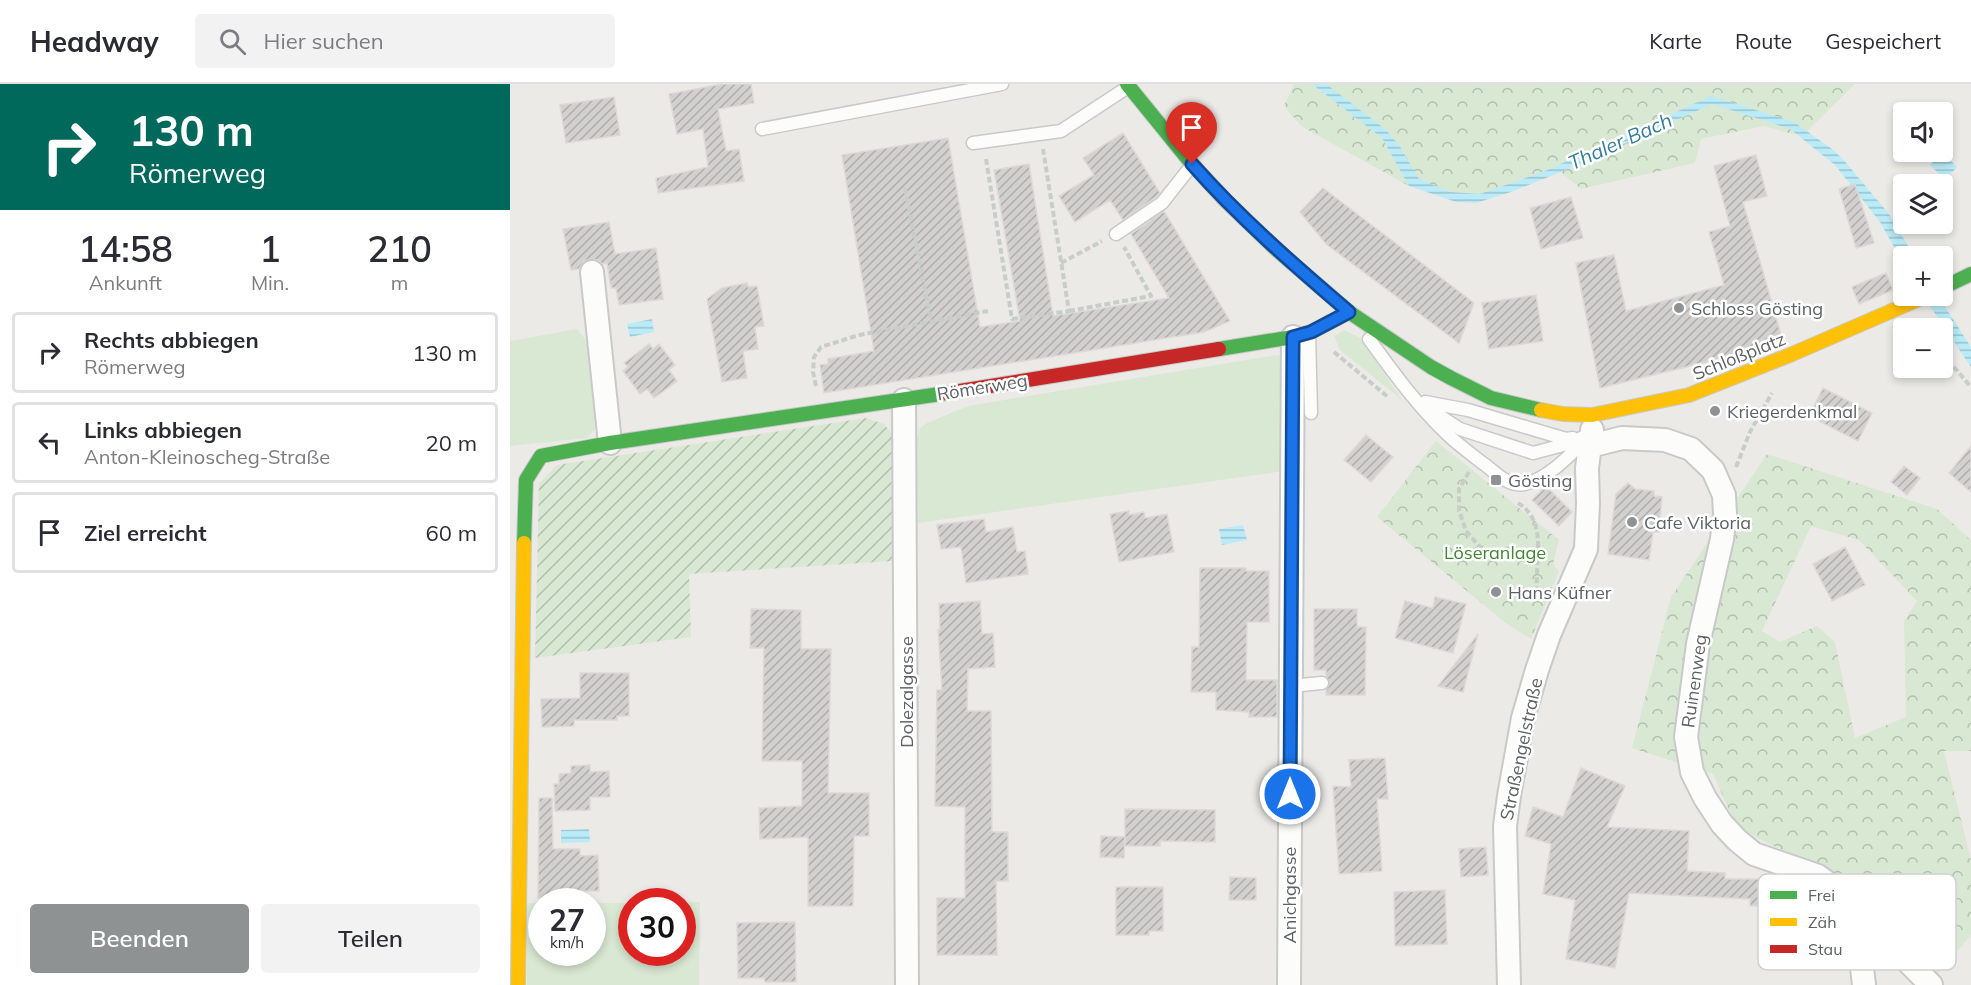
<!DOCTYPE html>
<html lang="de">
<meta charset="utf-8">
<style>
:root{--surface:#fff;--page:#f2f2f3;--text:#2b2b33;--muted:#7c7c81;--line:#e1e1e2;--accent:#8e9292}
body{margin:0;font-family:Mulish,sans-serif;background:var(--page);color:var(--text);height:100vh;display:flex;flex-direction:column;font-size:22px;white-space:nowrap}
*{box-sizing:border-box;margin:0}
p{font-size:20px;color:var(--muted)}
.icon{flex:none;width:33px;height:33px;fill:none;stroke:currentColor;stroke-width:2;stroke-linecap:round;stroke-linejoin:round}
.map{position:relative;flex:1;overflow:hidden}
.drawer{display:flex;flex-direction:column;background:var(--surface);width:510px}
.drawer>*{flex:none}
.guide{background:#00695c;color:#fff;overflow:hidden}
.fabs{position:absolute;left:1383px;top:18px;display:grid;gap:12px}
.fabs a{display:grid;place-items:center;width:60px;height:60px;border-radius:6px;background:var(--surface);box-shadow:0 3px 9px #0003;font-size:30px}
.speed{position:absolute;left:18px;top:804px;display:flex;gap:12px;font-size:30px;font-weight:700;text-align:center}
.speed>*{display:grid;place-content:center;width:78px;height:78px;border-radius:50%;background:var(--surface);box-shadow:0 3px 9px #0003;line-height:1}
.speed small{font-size:15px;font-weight:400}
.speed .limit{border:9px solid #d22;background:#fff;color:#111}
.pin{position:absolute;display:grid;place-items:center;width:51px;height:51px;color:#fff;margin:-62px -26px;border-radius:50% 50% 50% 0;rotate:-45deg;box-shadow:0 0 6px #0007}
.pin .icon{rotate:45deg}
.me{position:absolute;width:66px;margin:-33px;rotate:0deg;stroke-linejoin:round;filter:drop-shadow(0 0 4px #0008)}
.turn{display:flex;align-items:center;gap:21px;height:126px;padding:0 30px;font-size:27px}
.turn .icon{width:78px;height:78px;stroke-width:2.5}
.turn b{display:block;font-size:42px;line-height:51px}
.eta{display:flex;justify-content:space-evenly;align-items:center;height:102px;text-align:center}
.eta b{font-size:36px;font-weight:600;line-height:42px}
.cta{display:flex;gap:12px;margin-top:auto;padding:12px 30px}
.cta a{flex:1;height:69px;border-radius:6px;background:var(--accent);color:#fff;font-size:24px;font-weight:600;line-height:69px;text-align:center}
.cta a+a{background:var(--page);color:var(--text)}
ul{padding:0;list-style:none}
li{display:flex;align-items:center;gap:18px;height:81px;margin:0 12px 9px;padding:0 18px;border:3px solid var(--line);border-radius:6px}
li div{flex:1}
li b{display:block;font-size:22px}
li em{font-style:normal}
header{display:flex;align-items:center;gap:36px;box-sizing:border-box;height:84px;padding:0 30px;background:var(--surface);border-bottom:2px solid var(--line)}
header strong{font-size:28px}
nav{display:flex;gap:33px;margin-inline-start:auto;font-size:21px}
.search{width:420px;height:54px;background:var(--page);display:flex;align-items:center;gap:15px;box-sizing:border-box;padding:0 21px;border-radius:6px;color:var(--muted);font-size:22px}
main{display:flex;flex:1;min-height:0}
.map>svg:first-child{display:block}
</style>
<header>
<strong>Headway</strong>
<div class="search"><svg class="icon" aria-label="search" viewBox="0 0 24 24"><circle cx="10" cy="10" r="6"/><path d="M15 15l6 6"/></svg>Hier suchen</div>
<nav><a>Karte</a><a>Route</a><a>Gespeichert</a></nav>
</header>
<main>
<section class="drawer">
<div class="guide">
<div class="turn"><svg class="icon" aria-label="right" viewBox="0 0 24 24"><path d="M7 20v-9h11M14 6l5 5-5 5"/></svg><div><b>130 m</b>Römerweg</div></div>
</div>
<div class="eta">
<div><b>14:58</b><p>Ankunft</p></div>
<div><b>1</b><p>Min.</p></div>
<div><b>210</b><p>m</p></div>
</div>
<ul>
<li><svg class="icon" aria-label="right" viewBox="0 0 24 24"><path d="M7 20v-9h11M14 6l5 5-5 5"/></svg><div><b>Rechts abbiegen</b><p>Römerweg</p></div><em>130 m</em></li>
<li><svg class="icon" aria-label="left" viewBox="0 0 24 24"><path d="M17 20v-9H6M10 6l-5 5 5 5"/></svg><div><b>Links abbiegen</b><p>Anton-Kleinoscheg-Straße</p></div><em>20 m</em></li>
<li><svg class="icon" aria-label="arrive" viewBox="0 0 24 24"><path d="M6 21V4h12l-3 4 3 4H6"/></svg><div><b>Ziel erreicht</b></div><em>60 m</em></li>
</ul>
<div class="cta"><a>Beenden</a><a>Teilen</a></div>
</section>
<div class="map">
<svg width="1461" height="901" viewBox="0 0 1461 901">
<defs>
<pattern id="forest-crowns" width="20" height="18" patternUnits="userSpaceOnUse" patternTransform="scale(1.5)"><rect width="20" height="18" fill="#d9e8d2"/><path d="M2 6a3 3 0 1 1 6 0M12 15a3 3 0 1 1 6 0" fill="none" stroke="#b3bfae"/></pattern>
<pattern id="garden-furrows" width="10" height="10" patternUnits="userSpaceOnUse" patternTransform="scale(1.5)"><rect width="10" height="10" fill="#d9e8d2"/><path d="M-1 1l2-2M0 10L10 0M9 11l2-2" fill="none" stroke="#b3bfae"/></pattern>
<pattern id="water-rules" width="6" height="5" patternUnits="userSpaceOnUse" patternTransform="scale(1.5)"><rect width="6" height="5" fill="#baebf8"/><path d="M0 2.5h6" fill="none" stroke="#9ac2cc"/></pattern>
<pattern id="building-hatch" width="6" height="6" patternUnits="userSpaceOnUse" patternTransform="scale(1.5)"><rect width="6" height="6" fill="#d3d1d0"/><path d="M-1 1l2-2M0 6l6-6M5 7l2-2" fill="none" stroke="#aeadac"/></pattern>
</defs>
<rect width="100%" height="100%" fill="#eceae7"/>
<path fill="#d9e8d2" d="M67,245L83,265L85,345L77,354L0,362V257Z
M834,246L852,255L856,260L891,315L830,266L824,252Z
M766,271L773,273L774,387L408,439L406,357L410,344L417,339L458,322Z
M173,818H190L189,901H17V819H31L32,868H82L83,819H121L122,868H172Z"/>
<path fill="url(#forest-crowns)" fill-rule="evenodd" d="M784,0H802L872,54L899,102L791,42L774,22Z
M816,0H1345L1296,48L1284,38L1201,12L1035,87L970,110L941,108L908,95L889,61Z
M1202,20L1280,45L1286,51L1254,42L1191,55L1185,79L1071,105L1051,88Z
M926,357L1049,456L1043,480L1049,487L1021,555L997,540L867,433Z
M1257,370L1427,425L1461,456V667H1434L1461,776V851L1427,890L1319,789L1227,744L1203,690L1122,664L1161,513ZM1301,442L1349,456L1407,517L1394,537L1396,633L1345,654L1325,558L1307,542L1270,558L1252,547Z"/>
<path fill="url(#garden-furrows)" d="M356,334L374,340L386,355L383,477L179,490L181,553L25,574L29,400L47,381Z"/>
<path fill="url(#water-rules)" d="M802,0H816L875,45L889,61L909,95L941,108L970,110L1035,87L1201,12L1284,38L1322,65L1332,74L1379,130L1404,172H1394L1393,179L1370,138L1325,81L1280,45L1202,20L1051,88L1001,108L966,119L946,118L899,102L872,54Z
M1432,68L1447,83L1435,96L1420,81Z
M1413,212H1428L1461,263V283Z
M142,235L144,248L120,253L117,240Z
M733,441L737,456L712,461L709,445Z
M79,745L80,758L51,759V746Z"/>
<path fill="url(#building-hatch)" stroke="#dcd9d6" stroke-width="1.5" d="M212,0H241L244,19L208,25L216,67L229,65L234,97L148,109L146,94L198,83L193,45L167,50L159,10Z
M104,13L110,51L56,59L50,21Z
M613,49L650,109L646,113L613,136L600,116L565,138L549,112L584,91L573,74Z
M438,54L470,243L510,237L484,86L519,80L543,232L659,214L621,150L654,127L720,237L694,248L314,309L310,281L318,280V275L364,267L332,71Z
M1246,71L1257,112L1233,118L1272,254L1237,268L1090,304L1066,179L1104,171L1116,227L1214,201L1199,148L1220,142L1204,82Z
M1345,100L1364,159L1346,164L1329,105Z
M813,104L964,219L949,259L816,160L790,128Z
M1061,113L1073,154L1031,165L1020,124Z
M99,138L105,170L146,164L153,215L109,221L106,204H101L97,179L93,180L87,176L80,175L74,177L69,185L61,186L53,145Z
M1376,189L1383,206L1349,220L1342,203Z
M237,199L238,203L247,202L254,242L245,243L248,265L233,267L237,294L212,298L197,215L212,204Z
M1026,211L1033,257L979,265L972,219Z
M139,260L143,265L149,260L165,281L159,286L167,297L144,314L137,305L130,310L113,287L118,283L114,279Z
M1313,304L1362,329L1348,357L1299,332Z
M856,351L883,373L861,398L834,376Z
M1461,362V408L1439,389Z
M1394,382L1410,394L1397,411L1381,398Z
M1118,399L1125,405L1144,407V412L1152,413L1149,448H1143L1139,476L1098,470L1106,410Z
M1036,402L1062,428L1049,442L1022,416Z
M619,427V431L634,428L635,434L657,430L664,468L609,478L600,430Z
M474,435L476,448L503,443L507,468L515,467L518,490L456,499L451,463L431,465L427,441Z
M1335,463L1355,501L1322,517L1303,480Z
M690,484H736V487H759V538H737L736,596H767V633H739V628L706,626V608H681L682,563H689Z
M925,513L956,520L943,569L885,554L895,517L923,524Z
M470,517L472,550L483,549L485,583L458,585L457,627H481L482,748H498V797H486L487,871H427V814H455V723L425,722L427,606H432L428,546H430L429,520Z
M241,525L291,526V565H321L318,709H359V752H344L343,822H298V753L250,755L249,724L292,722V677H252L254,564H240Z
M804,525H847V543H856L855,611H816V606L820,599L816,592V586H804Z
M968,550L953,608L928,602Z
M70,589H119V632H107V636H64V642L32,643L31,615L70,614Z
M875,674L878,715H867L872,787L829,790L823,702L841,703L839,676Z
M80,681V688L99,687L100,713H80V726L45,727L44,700H49V690L61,689V682Z
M1071,684L1115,702L1097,743L1179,747L1177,787L1215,789V795H1275L1302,804L1312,812L1302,856L1274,853L1280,822H1240V815L1119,809L1105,884L1056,875L1065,816L1033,810L1041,760L1015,752L1023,723L1053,733Z
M29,714H42L43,765H70V772L88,771L89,807H69V813L28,814Z
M615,725L705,726V758L650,757V762H615Z
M591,752L615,753L614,774L590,773Z
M976,763L978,791L951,793L949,765Z
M720,793L746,794V816H719Z
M606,803H653V847H639V851H606Z
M935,806L937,860L885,862L884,808Z
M285,838L286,898H255L254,894H228L227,839Z"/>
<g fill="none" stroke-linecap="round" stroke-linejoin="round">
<defs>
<path id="lane" d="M252,45L492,0
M463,59L551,47L618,3
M606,150L652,119L682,81
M799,249L801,329
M859,255C883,288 906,320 935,348C947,360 961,370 974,380C986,389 999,403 1014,400C1038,396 1064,367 1080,351
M915,318L958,326L1056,355L1063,354
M922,327L950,345L1023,369L1061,359L1075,352
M780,602L812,599"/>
<path id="street" d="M82,188L100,359
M394,316L397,901
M1080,362L1112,354L1155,356L1181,365L1203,386L1214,411L1215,430L1212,455L1188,560L1176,653L1182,688L1195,714L1212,740L1227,756L1244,770L1308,792L1327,806L1421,901
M1345,824L1354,901
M779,901L783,253
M999,901L995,742L999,712L1013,634L1027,586L1039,551L1076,465L1078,419L1077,384L1082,346"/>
<path id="fast" d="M617,0L682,80L714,115L767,166L839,228L921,283L941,294L981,314L1031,326
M1432,204L1461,190
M709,265L783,253L801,248L839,228
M14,459L16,396L31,372L100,359L437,309"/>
<path id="slow" d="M1031,326L1053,330L1082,331L1179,311L1280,271L1416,212
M8,901L14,459"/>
<path id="jam" d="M437,309L709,265"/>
</defs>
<use href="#lane" stroke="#c8c9c9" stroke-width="15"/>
<use href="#street" stroke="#c8c9c9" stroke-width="26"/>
<use href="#fast" stroke="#c8c9c9" stroke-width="16"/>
<use href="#slow" stroke="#c8c9c9" stroke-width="16"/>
<use href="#jam" stroke="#c8c9c9" stroke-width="16"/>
<path stroke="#c7cdc9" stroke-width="4" stroke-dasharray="6 3" stroke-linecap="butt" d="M476,75L502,235L559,227L533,65
M395,104L421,237
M551,179L592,157
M559,227L641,212L614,163
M824,268L878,313
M1432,269L1461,303
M306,302L303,288L304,273L311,263L349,251L478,227
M1226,383L1240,348L1262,309
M959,388L949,405V426L956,447L969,462L991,471L1016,472L1028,464
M1008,419C1041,439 1022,483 1028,514"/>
<use href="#lane" stroke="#fcfcfb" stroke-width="12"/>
<use href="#street" stroke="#fcfcfb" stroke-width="22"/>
<use href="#fast" stroke="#4caf50" stroke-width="14"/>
<use href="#slow" stroke="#ffc107" stroke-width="14"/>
<use href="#jam" stroke="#c62828" stroke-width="14"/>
</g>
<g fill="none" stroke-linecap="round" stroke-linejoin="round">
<defs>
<path id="route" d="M682,80C730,134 784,181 839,228L801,248L783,253L780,710"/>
</defs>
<use href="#route" stroke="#114b97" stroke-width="15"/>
<use href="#route" stroke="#1a73e8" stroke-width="10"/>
</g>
<g fill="#8e9292" stroke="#fff" stroke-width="2">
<circle cx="1169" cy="224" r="6"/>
<circle cx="1205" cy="327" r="6"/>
<rect x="980" y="390" width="12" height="12" rx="3"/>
<circle cx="1122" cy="438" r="6"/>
<circle cx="986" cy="508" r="6"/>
</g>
<g text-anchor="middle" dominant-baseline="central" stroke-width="5" stroke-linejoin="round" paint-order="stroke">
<g font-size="18" fill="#5c6265" stroke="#fff" text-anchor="start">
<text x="1181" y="224">Schloss Gösting</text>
<text x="1217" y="327">Kriegerdenkmal</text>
<text x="998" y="396">Gösting</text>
<text x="1134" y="438">Cafe Viktoria</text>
<text x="998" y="508">Hans Küfner</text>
</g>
<g font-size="18" fill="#5c6265" stroke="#fff">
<text transform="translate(1229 272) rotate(-22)">Schloßplatz</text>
<text transform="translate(472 303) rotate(-9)">Römerweg</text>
<text transform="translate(1184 597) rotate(-82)">Ruinenweg</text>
<text transform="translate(396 608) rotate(-90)">Dolezalgasse</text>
<text transform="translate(1011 665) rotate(-78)">Straßengelstraße</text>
<text transform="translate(779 811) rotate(-90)">Anichgasse</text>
</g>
<g font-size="18" fill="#418533" stroke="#fff">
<text x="985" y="468">Löseranlage</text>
</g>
<g font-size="20" font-style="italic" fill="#367c99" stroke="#fff">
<text transform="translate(1110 57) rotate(-24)">Thaler Bach</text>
</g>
</g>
<rect x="1248" y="790" width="198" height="96" rx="9" fill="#fff" stroke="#ced0d1" stroke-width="1.5"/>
<rect x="1260" y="807" width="27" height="8" fill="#4caf50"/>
<rect x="1260" y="834" width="27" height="8" fill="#ffc107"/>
<rect x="1260" y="861" width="27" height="8" fill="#c62828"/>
<g font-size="16" fill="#5c6265">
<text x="1298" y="817">Frei</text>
<text x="1298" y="844">Zäh</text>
<text x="1298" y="871">Stau</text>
</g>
</svg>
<div class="fabs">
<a><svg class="icon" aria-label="sound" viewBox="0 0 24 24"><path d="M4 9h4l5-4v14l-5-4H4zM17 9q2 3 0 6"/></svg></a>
<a><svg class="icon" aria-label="layers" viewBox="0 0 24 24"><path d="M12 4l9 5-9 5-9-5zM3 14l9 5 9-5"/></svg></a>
<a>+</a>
<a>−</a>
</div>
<div class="speed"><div>27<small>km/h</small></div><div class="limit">30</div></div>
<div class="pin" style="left:682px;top:80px;background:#d93025"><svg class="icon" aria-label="arrive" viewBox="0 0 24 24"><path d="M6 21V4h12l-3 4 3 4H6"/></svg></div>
<svg class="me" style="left:780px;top:710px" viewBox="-20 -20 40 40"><circle r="17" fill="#1a73e8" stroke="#fff" stroke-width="3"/><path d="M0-11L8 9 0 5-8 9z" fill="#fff"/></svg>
</div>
</main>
